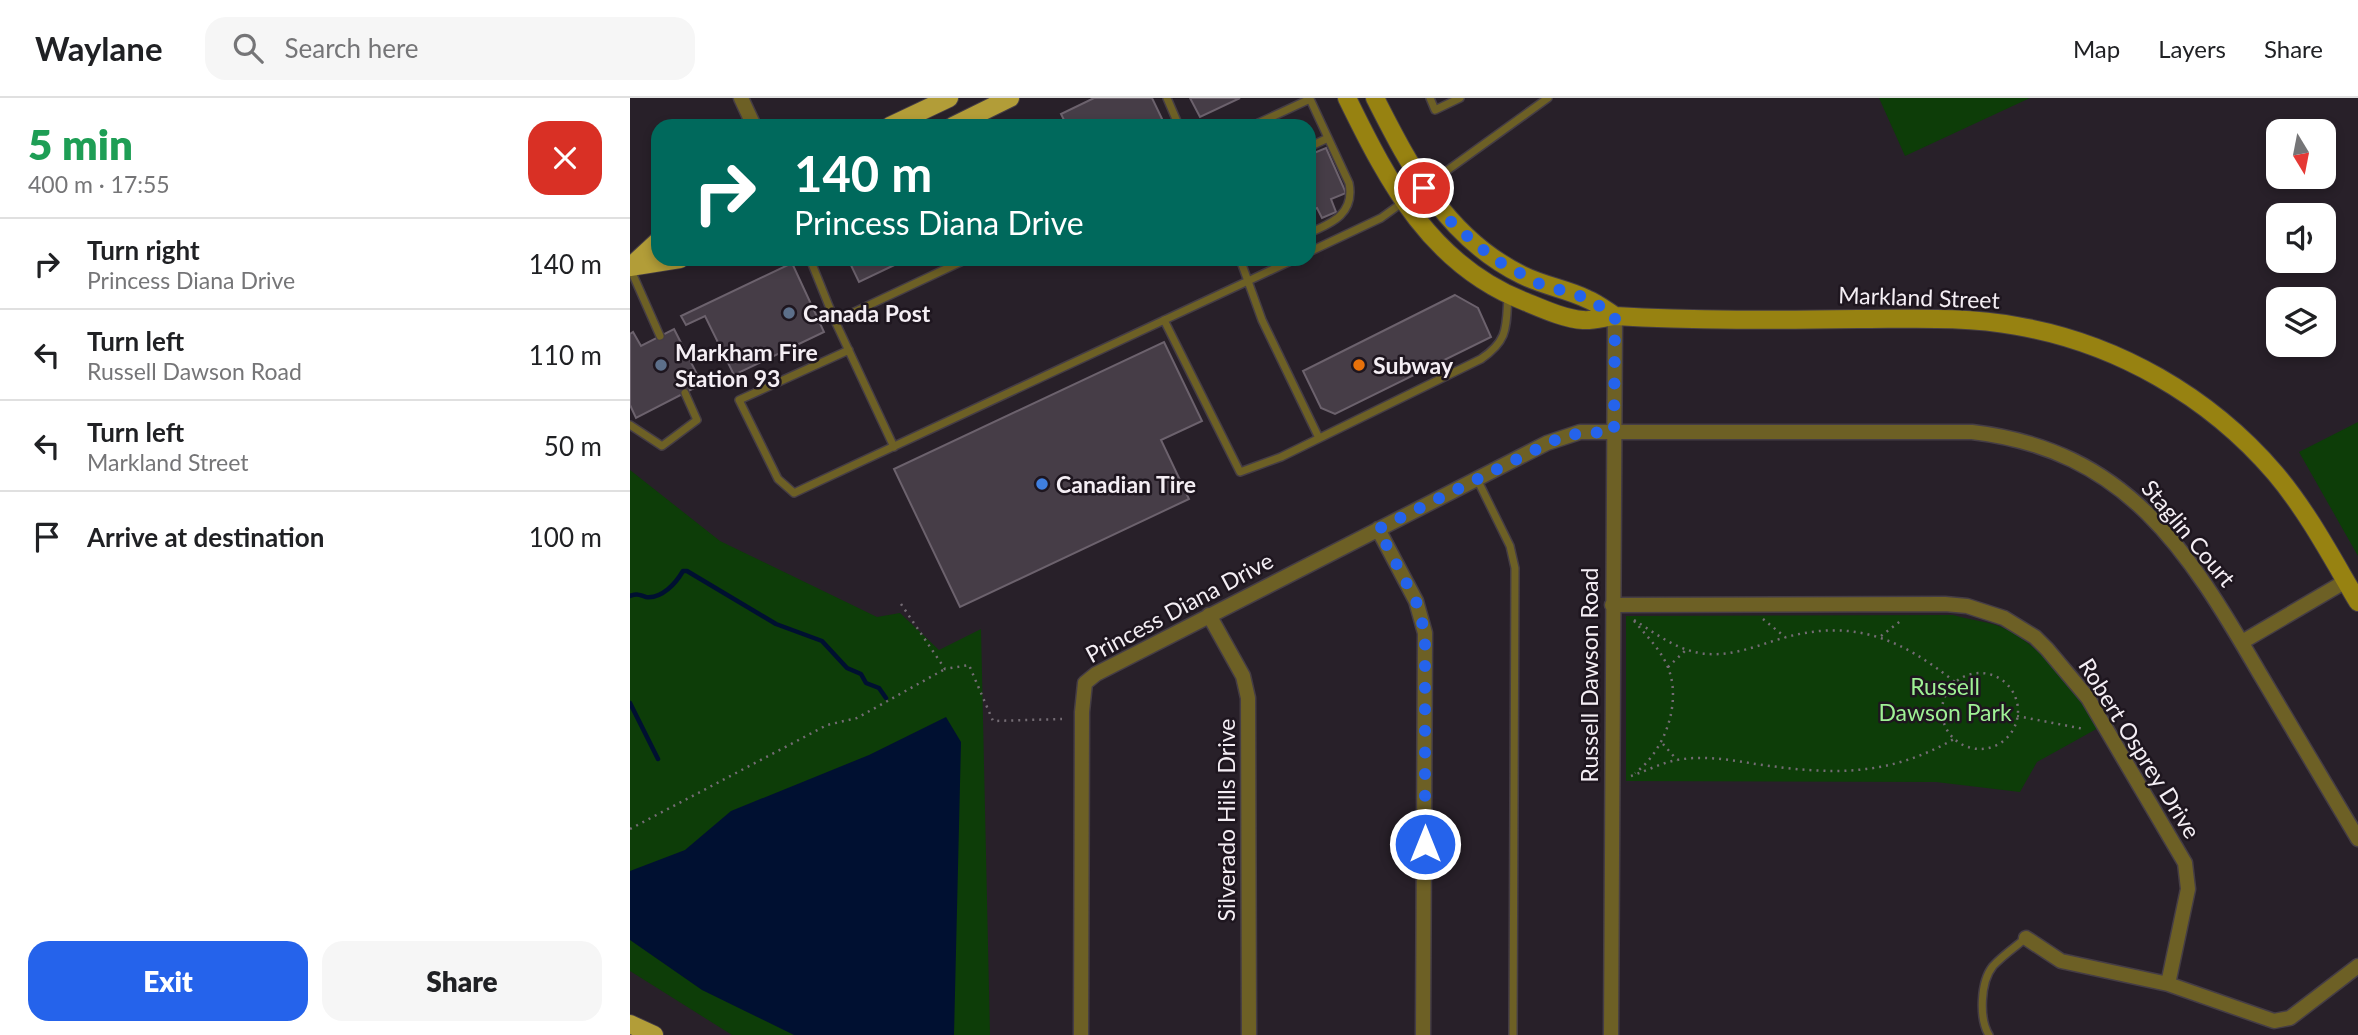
<!DOCTYPE html>
<meta charset="utf-8">
<style>
:root{--surface:#fff;--page:#f6f6f6;--text:#202124;--muted:#757577;--line:#e0e0e0;--accent:#2563eb}
body{margin:0;font-family:Lato,sans-serif;background:var(--page);color:var(--text);height:100vh;display:flex;flex-direction:column;font-size:26px;white-space:nowrap}
*{box-sizing:border-box;margin:0}
p{font-size:23px;color:var(--muted)}
.icon{flex:none;width:38px;height:38px;fill:none;stroke:currentColor;stroke-width:2;stroke-linecap:round;stroke-linejoin:round}
.map{position:relative;flex:1;overflow:hidden}
.side{display:flex;flex-direction:column;background:var(--surface);width:630px}
.side>*{flex:none}
.hud{position:absolute;left:21px;top:21px;width:665px;height:147px;border-radius:21px;box-shadow:0 4px 10px #0003;background:#00695c;color:#fff;overflow:hidden}
.needle{width:46px;rotate:170deg}
.buttons{position:absolute;left:1636px;top:21px;display:grid;gap:14px}
.buttons a{display:grid;place-items:center;width:70px;height:70px;border-radius:14px;background:var(--surface);box-shadow:0 4px 10px #0003;font-size:35px}
.pin{position:absolute;display:grid;place-items:center;width:60px;height:60px;color:#fff;margin:-30px;border:4px solid #fff;border-radius:50%;box-shadow:0 2px 7px #0007}
.me{position:absolute;width:77px;margin:-38px;rotate:0deg;stroke-linejoin:round;filter:drop-shadow(0 0 5px #0008)}
.turn{display:flex;align-items:center;gap:24px;height:147px;padding:0 28px;font-size:32px}
.turn .icon{width:91px;height:91px;stroke-width:2.5}
.turn b{display:block;font-size:49px;line-height:60px}
.round{display:grid;place-items:center;flex:none;width:74px;height:74px;border-radius:21px;background:var(--page)}
.summary{display:flex;align-items:center;justify-content:space-between;height:119px;padding:0 28px}
h1{font-size:42px;font-weight:800;line-height:52px;color:#1e9e55}
.action{display:flex;gap:14px;margin-top:auto;padding:14px 28px}
.action a{flex:1;height:80px;border-radius:21px;background:var(--accent);color:#fff;font-size:28px;font-weight:800;line-height:80px;text-align:center}
.action a+a{background:var(--page);color:var(--text)}
ul{padding:0;list-style:none}
li{display:flex;align-items:center;gap:21px;height:91px;padding:0 28px;border-top:2px solid var(--line)}
li div{flex:1}
li b{display:block;font-size:26px}
li em{font-style:normal}
header{display:flex;align-items:center;gap:42px;box-sizing:border-box;height:98px;padding:0 35px;background:var(--surface);border-bottom:2px solid var(--line)}
header strong{font-size:33px}
nav{display:flex;gap:38px;margin-inline-start:auto;font-size:24px}
.search{width:490px;height:63px;background:var(--page);display:flex;align-items:center;gap:18px;box-sizing:border-box;padding:0 24px;border-radius:21px;color:var(--muted);font-size:26px}
main{display:flex;flex:1;min-height:0}
.map>svg:first-child{display:block}
</style>
<header>
<strong>Waylane</strong>
<div class="search"><svg class="icon" aria-label="search" viewBox="0 0 24 24"><circle cx="10" cy="10" r="6"/><path d="M15 15l6 6"/></svg>Search here</div>
<nav><a>Map</a><a>Layers</a><a>Share</a></nav>
</header>
<main>
<section class="side">
<div class="summary"><div><h1>5 min</h1><p>400 m · 17:55</p></div><a class="round" style="background:#d93025;color:#fff"><svg class="icon" aria-label="close" viewBox="0 0 24 24"><path d="M6 6l12 12M18 6L6 18"/></svg></a></div>
<ul>
<li><svg class="icon" aria-label="right" viewBox="0 0 24 24"><path d="M7 20v-9h11M14 6l5 5-5 5"/></svg><div><b>Turn right</b><p>Princess Diana Drive</p></div><em>140 m</em></li>
<li><svg class="icon" aria-label="left" viewBox="0 0 24 24"><path d="M17 20v-9H6M10 6l-5 5 5 5"/></svg><div><b>Turn left</b><p>Russell Dawson Road</p></div><em>110 m</em></li>
<li><svg class="icon" aria-label="left" viewBox="0 0 24 24"><path d="M17 20v-9H6M10 6l-5 5 5 5"/></svg><div><b>Turn left</b><p>Markland Street</p></div><em>50 m</em></li>
<li><svg class="icon" aria-label="arrive" viewBox="0 0 24 24"><path d="M6 21V4h12l-3 4 3 4H6"/></svg><div><b>Arrive at destination</b></div><em>100 m</em></li>
</ul>
<div class="action"><a>Exit</a><a>Share</a></div>
</section>
<div class="map">
<svg width="1728" height="937" viewBox="0 0 1728 937">
<rect width="100%" height="100%" fill="#282029"/>
<path fill="#0d3d08" d="M1249,0H1400L1275,58Z
M1728,324V458L1669,354Z
M0,372L90,443L247,519L270,515L309,552L351,531L360,937H102L0,873Z
M1323,517C1337,521 1352,523 1366,527C1409,543 1446,593 1470,629L1407,664L1390,694L1306,684L996,683V518Z"/>
<path fill="#001031" d="M316,619L331,644L324,937H164L72,892L0,842V773L55,752L101,713L239,657Z"/>
<g fill="none" stroke-linecap="round" stroke-linejoin="round">
<path stroke="#001031" stroke-width="4.5" d="M0,498C8,495 9,497 16,499C32,501 46,485 53,473H57L146,526L192,543L217,570L231,576L236,585L249,590L256,600
M0,605L28,661"/>
</g>
<path fill="#463d47" stroke="#6c626d" stroke-width="2" d="M464,0H522L535,27L421,28L434,22L431,16Z
M560,0H610L570,19Z
M696,50L716,95L701,101L706,114L692,120L687,110L679,113V57Z
M218,161H277L229,184Z
M162,165L194,234L104,277L75,218L56,227L51,218Z
M825,197L848,210L861,239L705,316L691,310L673,273Z
M44,231L72,286L6,320L0,307V236L3,234L11,248Z
M534,244L572,323L531,342L559,401L330,509L264,371Z"/>
<g fill="none" stroke-linecap="round" stroke-linejoin="round">
<defs>
<path id="lane" d="M537,0L549,28
M800,0L805,12L830,0
M622,28L680,1L719,85C725,115 703,125 679,135
M679,49L698,40
M679,154L751,120L918,0
M180,161L205,223L264,349
M610,161L632,222L689,340
M0,170L30,238
M534,222L610,374L651,359L851,261C879,242 876,229 878,197
M205,223L337,161
M219,252L109,302L148,381L164,395L665,161
M0,327L32,348L67,322L55,295
M847,381L880,448L885,470L883,937
M1359,937C1349,921 1350,884 1363,868C1372,858 1385,849 1396,840"/>
<path id="street" d="M111,0L124,28
M748,431L786,503L795,535L793,937
M982,507L1315,506L1337,508L1374,520L1405,539L1417,551L1458,600L1555,765L1558,791L1538,886
M579,517L613,578L618,600L619,937
M1612,544L1716,483
M1396,840L1431,863L1538,886L1644,923L1660,920L1728,868
M451,937L452,614L455,585L466,576L917,345L950,334H1342C1497,352 1558,452 1630,576C1663,631 1695,686 1728,741
M981,937L985,218"/>
<path id="secondary" d="M717,0C759,86 802,168 896,204C913,211 935,221 953,222C963,223 975,219 985,218C1066,223 1147,222 1228,221C1281,221 1335,218 1387,228C1486,245 1579,298 1645,375C1678,414 1702,460 1728,504
M745,0C781,71 817,140 892,177C914,188 937,191 957,201C967,205 976,212 985,218"/>
<path id="primary" d="M260,28L319,0
M323,28L380,0
M0,169L50,161
M0,169L28,143
M0,926L24,937"/>
</defs>
<use href="#lane" stroke="#453d45" stroke-width="10"/>
<use href="#street" stroke="#453d45" stroke-width="17"/>
<use href="#secondary" stroke="#453d45" stroke-width="20"/>
<use href="#primary" stroke="#453d45" stroke-width="20"/>
<path stroke="#746c74" stroke-width="2.5" stroke-dasharray="2 5" stroke-linecap="butt" d="M401,24L403,28
M271,506L315,571L339,567L363,623L432,621
M1133,521L1155,539
M1004,522C1025,535 1045,551 1070,555C1100,560 1125,548 1153,540C1224,520 1271,541 1325,584
M1004,523C1016,537 1029,550 1037,567C1053,603 1035,653 1005,675
M1251,538L1273,521
M1038,569L1056,552
M1312 613a38 38 0 1 1 76 0a38 38 0 1 1-76 0Z
M1387,618L1454,631
M1033,646L1047,662
M1001,678C1016,673 1031,665 1047,662C1073,657 1100,662 1126,666C1200,677 1258,679 1324,641
M0,731L197,627L227,620L315,571"/>
<use href="#lane" stroke="#6d6025" stroke-width="7"/>
<use href="#street" stroke="#6d6025" stroke-width="14"/>
<use href="#secondary" stroke="#978211" stroke-width="18"/>
<use href="#primary" stroke="#b29d38" stroke-width="18"/>
</g>
<g fill="none" stroke-linecap="round" stroke-linejoin="round">
<path stroke="#2563eb" stroke-width="12" stroke-dasharray="0 21.6" d="M794,90L823,126L864,161L910,186L957,200L985,218L984,333L935,337L748,431L786,503L795,535V746"/>
</g>
<g fill="#5c6f8a" stroke="#1e161f" stroke-width="2.5">
<circle cx="159" cy="215" r="7"/>
<circle cx="31" cy="267" r="7"/>
</g>
<circle fill="#e8710a" stroke="#1e161f" stroke-width="2.5" cx="729" cy="267" r="7"/>
<circle fill="#3f7fe0" stroke="#1e161f" stroke-width="2.5" cx="412" cy="386" r="7"/>
<g text-anchor="middle" dominant-baseline="central" stroke-width="5" stroke-linejoin="round" paint-order="stroke">
<g font-size="23" fill="#f4eef4" stroke="#1e161f">
<text transform="translate(1289 199) rotate(2)">Markland Street</text>
<text transform="translate(1559 435) rotate(50)">Staglin Court</text>
<text transform="translate(549 509) rotate(-28)">Princess Diana Drive</text>
<text transform="translate(959 577) rotate(-90)">Russell Dawson Road</text>
<text transform="translate(1510 650) rotate(58)">Robert Osprey Drive</text>
<text transform="translate(596 722) rotate(-90)">Silverado Hills Drive</text>
</g>
<g font-size="23" font-weight="bold" fill="#f4eef4" stroke="#1e161f" text-anchor="start">
<text x="173" y="215">Canada Post</text>
<text x="45" y="254">Markham Fire<tspan x="45" dy="26">Station 93</tspan></text>
<text x="743" y="267">Subway</text>
<text x="426" y="386">Canadian Tire</text>
</g>
<g font-size="23" fill="#9ff195" stroke="#1e161f">
<text x="1315" y="588">Russell<tspan x="1315" dy="26">Dawson Park</tspan></text>
</g>
</g>
</svg>
<div class="buttons">
<a><svg class="needle" viewBox="-14 -14 28 28"><path d="M0-13l5 13h-10z" fill="#e53935"/><path d="M0 13l5-13h-10z" fill="#757577"/></svg></a>
<a><svg class="icon" aria-label="sound" viewBox="0 0 24 24"><path d="M4 9h4l5-4v14l-5-4H4zM17 9q2 3 0 6"/></svg></a>
<a><svg class="icon" aria-label="layers" viewBox="0 0 24 24"><path d="M12 4l9 5-9 5-9-5zM3 14l9 5 9-5"/></svg></a>
</div>
<div class="pin" style="left:794px;top:90px;background:#d93025"><svg class="icon" aria-label="arrive" viewBox="0 0 24 24"><path d="M6 21V4h12l-3 4 3 4H6"/></svg></div>
<svg class="me" style="left:795px;top:746px" viewBox="-20 -20 40 40"><circle r="17" fill="#2563eb" stroke="#fff" stroke-width="3"/><path d="M0-11L8 9 0 5-8 9z" fill="#fff"/></svg>
<div class="hud">
<div class="turn"><svg class="icon" aria-label="right" viewBox="0 0 24 24"><path d="M7 20v-9h11M14 6l5 5-5 5"/></svg><div><b>140 m</b>Princess Diana Drive</div></div>
</div>
</div>
</main>
